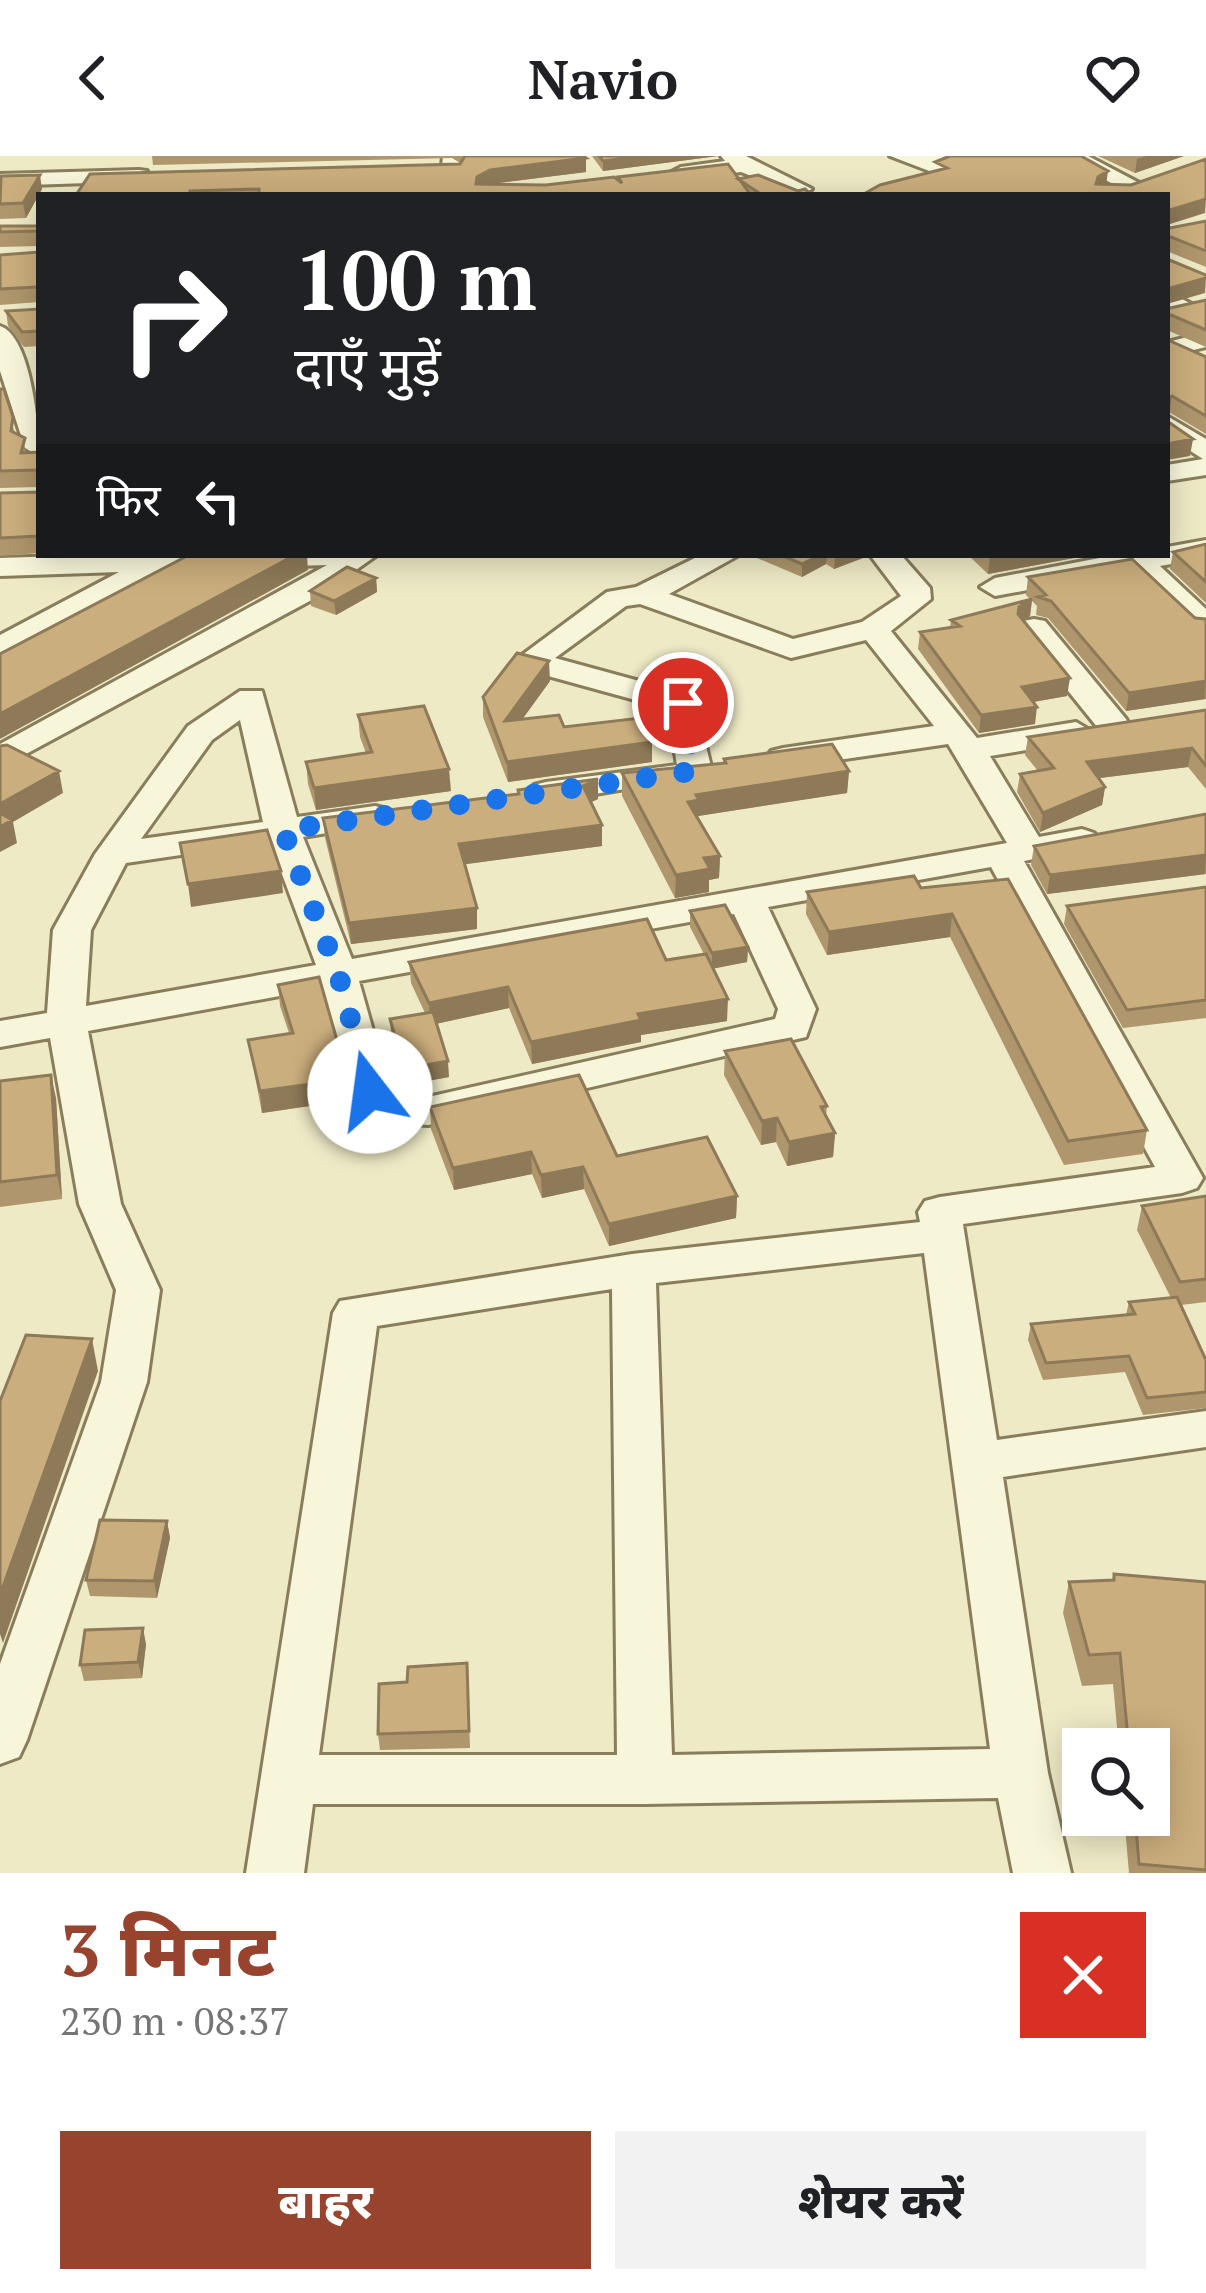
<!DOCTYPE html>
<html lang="hi">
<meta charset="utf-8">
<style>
:root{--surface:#fff;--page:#f2f2f2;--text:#202124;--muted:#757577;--accent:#97432d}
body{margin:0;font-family:"PT Serif","Noto Sans Devanagari",serif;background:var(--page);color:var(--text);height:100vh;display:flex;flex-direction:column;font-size:45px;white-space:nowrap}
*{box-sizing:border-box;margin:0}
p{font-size:39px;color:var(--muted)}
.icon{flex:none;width:66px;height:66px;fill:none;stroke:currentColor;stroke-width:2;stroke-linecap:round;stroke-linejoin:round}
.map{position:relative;height:1717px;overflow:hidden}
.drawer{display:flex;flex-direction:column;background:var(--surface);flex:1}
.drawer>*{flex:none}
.hud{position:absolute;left:36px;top:36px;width:1134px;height:366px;border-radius:0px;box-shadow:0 6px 30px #0003;background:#202124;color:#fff;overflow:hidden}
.buttons{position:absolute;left:1062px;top:1572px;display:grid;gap:24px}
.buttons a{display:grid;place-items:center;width:108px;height:108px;border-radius:0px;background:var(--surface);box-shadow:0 6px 30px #0003;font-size:60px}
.pin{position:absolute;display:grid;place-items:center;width:102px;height:102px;color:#fff;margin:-51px;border:6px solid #fff;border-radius:50%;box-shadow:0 3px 12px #0007}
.me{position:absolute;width:132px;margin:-66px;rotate:345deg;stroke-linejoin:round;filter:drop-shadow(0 0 9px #0008)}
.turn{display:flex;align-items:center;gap:42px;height:252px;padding:0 60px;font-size:54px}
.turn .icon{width:156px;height:156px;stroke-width:2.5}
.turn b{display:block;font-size:84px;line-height:102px}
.then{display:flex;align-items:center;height:114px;padding:0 60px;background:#0003;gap:24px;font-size:45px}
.round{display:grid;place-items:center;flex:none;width:126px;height:126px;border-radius:0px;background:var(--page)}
.headline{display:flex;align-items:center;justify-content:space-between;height:204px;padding:0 60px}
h1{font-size:72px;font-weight:800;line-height:90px;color:var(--accent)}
.button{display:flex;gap:24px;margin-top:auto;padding:24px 60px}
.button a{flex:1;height:138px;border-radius:0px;background:var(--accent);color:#fff;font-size:48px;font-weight:800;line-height:138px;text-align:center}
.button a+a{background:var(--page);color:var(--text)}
header{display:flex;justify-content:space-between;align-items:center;height:156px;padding:0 60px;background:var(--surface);font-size:54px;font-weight:800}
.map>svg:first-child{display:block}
</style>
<header><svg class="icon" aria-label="back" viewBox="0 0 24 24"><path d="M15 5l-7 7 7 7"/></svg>Navio<svg class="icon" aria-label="heart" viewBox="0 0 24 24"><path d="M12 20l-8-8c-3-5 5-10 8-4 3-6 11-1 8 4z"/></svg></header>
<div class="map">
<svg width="1206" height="1717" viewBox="0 0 1206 1717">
<rect width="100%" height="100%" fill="#eeeac6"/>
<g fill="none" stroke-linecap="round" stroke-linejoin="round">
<defs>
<path id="minor" d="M443,0H463L461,39H439Z
M721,0H746L812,33L799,39L741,16L681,23L670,17L681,11L725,5Z
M890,0H980L932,16Z
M1061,0H1088L1145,30L1142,35H1126Z
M139,14L147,15V25L0,30V18Z
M1167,135L1199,152L1187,159L1167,151Z
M0,170C31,180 39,271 39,300L25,292L0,215Z
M1206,176V191L1177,198L1167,195L1168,186Z
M1167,260L1206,283V319L1167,325V309L1203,303L1167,280Z
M1206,384V402L1160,410L1206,453V478L1195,476L1131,415L995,440L980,431L995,422L1115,399H1167V391Z
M92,399H377L319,440L0,612V588L327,409L165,414L0,501V479L119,416L0,420V402Z
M701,399H739L669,438L793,483L862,466L901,440L870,399H901L930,432L931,443L891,475L977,582L1076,566L1093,576L1076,586L990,600L1039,681L1082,673L1094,677L1100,684L1094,691L1024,705L1203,1022L1197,1032L1182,1037L963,1068L997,1284L1206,1255V1291L1003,1321L1048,1617L1071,1717H1013L998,1642L645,1648H313L304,1717H246L333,1157L340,1145L632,1098L920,1066L918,1056L925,1045L940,1041L1155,1011L991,711L768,751L816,853L806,881L428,969L366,965L350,935L323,832L88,875L121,1048L160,1134L147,1226L27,1584L19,1601L0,1608V1508L101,1226L116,1134L79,1048L50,882L0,891V865L47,857L53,774L95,698L188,570L240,535H262L297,661L375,650L387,653L392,660L387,667L303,681L352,803L1007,687L948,588L783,612L771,609L766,602L771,595L783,592L934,570L866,484L791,502L640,448L626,450L555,502L694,540L712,615L707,622L686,623L546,646L534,643L529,636L534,629L546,626L677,609L668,553L519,512L514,505L607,436L636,431ZM240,564L263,666L141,683L212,584ZM270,686L316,809L86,850L91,774L126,707ZM734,758L778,853L775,863L428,941H394L390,935L359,825ZM924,1097L990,1593L672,1599L656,1127ZM612,1133L617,1599H319L377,1170Z
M1034,463L1045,465L1126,563L1130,570L1126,577H1102L1023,479L1019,472L1023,465Z"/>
</defs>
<use href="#minor" stroke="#897d5c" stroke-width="6"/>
<use href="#minor" fill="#f8f6da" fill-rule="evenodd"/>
</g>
<path fill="#af966c" d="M152,0H583L586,16L490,28L546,29L618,24V21L739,22L811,39H76L460,7L452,2L153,9Z
M592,0H718L603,15Z
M1098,0H1184L1135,17Z
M0,24L42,33L26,62L0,63Z
M1206,65V111L1169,96L1170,72Z
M39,67V90L0,91V70H37Z
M39,96V146L0,149V99Z
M1206,144V191L1169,175L1167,176L1170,152Z
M39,153V190L24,191L8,170L6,155Z
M1167,179L1168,184L1206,201V278L1169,256L1167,257Z
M0,233L15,277L27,297L39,296V331L0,332Z
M39,336V397L0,400V337Z
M1206,388V447L1170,413L1173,396Z
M750,399H868L834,413L826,408L802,421Z
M968,399H1090L988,418Z
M1028,421L1206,463V543L1126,555L1048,462L1036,459L1037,450L1032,445L1030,460L1023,464L1067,540L1034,546L1035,568L979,577L918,493L920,476L950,472L951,464L1031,444L1026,439Z
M376,422L377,436L336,459L311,450L310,435Z
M550,525L522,563L564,571L652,606L508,626L483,561V541Z
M1206,554V633L1188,611L1099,622L1105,631L1102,649L1040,676L1017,636L1020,618L1038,615L1025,599L1028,581Z
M358,559L451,635L316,654L308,628L306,606L366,597L360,581Z
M724,603L849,615L847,637L698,660L720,700L719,722L709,724V736L675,742L622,640V617L723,607Z
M598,623V643L591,646L602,690L464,708L477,773L351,788L325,682L323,662L518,638Z
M1206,658V718L1047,738L1031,709L1034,690Z
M1008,723L1147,974L1143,998L1064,1009L950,781L827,799L806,758L807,736L921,732Z
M1206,731V862L1123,872L1064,768L1067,750Z
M690,755L748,791L747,806L713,812L727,865L641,879V886L532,908L509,852L436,868L449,921L405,929L391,879L390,863L425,857L411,827L409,806L666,804L704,798L690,771Z
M278,829L350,944L262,957L248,884L289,877L280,850Z
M725,895L827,950L826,960L835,977L833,1001L787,1010L776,986L761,989L724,919Z
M0,925L56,942L62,1043L0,1051Z
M430,951L617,1000L737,1040L736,1062L609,1090L584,1033L542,1042L532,1018L454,1034L431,973Z
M1206,1040V1146L1181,1149L1206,1204V1252L1143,1259L1125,1216L1043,1224L1028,1184L1031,1168L1126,1159L1129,1146L1171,1142L1137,1074L1142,1050Z
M167,1365L170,1382L157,1442L90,1440L86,1424Z
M1114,1418L1206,1426V1717H1129L1124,1659H1149V1593H1119L1113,1528L1082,1530L1063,1457L1069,1426L1112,1424Z
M146,1488L142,1522L84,1525L80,1509Z
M467,1507L470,1592L380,1594L378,1578L407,1526Z"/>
<path fill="#8e7a58" d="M644,0H718L603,15V5Z
M1146,0H1184L1135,17L1137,3Z
M586,2V16L490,28L477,39V21L490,14Z
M1108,15L1106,29L1096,35L1098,21Z
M40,19L42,33L26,62L23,47Z
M1206,43L1205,57L1167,69V55Z
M1206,122L1205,137L1167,148V133Z
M1172,240L1169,256L1167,257V243Z
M1193,283L1190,300L1167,304V288Z
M295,399H307L308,414L0,583V558Z
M820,399H827L826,408L802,421V408Z
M868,399L866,401L834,413L835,400Z
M990,399H1090L988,418Z
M376,422L377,436L336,459L334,445Z
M1032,443L1030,460L1017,468L1019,451Z
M549,505L550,525L506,586L505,565Z
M1070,522L1067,540L1020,548L1022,531Z
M1206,525L1205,543L1126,555L1129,537Z
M1037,551L1035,568L979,577L981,559Z
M652,586V606L508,626L507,606Z
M1192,592L1188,611L1084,624L1087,606Z
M449,613L451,635L316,654L314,632Z
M59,615L63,637L13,666L17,687L0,696V648Z
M849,615L847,637L698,660V667L688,646L696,639Z
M598,623V643L583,650V630Z
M1105,631L1102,649L1040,676L1043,657Z
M602,669V690L460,709L459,688Z
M1206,699L1205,718L1047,738L1050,719Z
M720,700L719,722L709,724V736L675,742L676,719L704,702Z
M281,715L283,737L191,751L188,728Z
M477,752V773L351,788L349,767Z
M952,758L950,781L827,799L829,776Z
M748,791L747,806L712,813V797Z
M508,831L509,852L430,869L429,847Z
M728,843L727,865L641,879V886L532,908L531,886L638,858Z
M448,905L449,921L405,929L404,913Z
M51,919L56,942L62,1043L57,1019Z
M348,923L350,944L262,957L260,935Z
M777,962L776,986L761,989L762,965Z
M835,977L833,1001L787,1010L789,986Z
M531,996L532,1018L454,1034L453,1012Z
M583,1011L584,1033L542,1042L541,1019Z
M737,1040L736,1062L609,1090V1068Z
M92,1183L98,1215L3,1487L0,1478V1439Z
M167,1365L170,1382L157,1442L154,1425Z
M143,1472L146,1488L142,1522L138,1506Z"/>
<path fill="#cbae7d" stroke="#8e7a58" stroke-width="3" d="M465,0H583L586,2L490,14L477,21L476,28L546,29L614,21L622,27L618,21L728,8L751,39H259V33L190,35L189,39H76L90,18L460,8Z
M599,0H644L603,5Z
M950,0H1081L1108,15L1098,21L1096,28L1131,29L1206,3V43L1167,55V39H862L880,29L947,12L935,6Z
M40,19L23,47L0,48L1,20Z
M758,19L798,35L805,33L811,39H762L738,23Z
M1206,65V95L1171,81L1167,84V69L1170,72Z
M39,67V77L37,75L0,76V70H37Z
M39,96V134L36,131L0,133V99Z
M1167,103L1206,119V122L1167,133Z
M1206,144V174L1171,159L1167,162V149L1170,152Z
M39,153V175L22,176L6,155Z
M1167,179L1168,184L1206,201V260L1172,240L1167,243Z
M0,233H4L13,261L11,275L25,282L21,297L39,296V314L0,315Z
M1167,265L1193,283L1167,288Z
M39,336V380L0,382V337Z
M1206,388V426L1173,396Z
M189,399H295L0,558V498Z
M781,399H820L802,408Z
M1132,403L1195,462L1206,463V525L1129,537L1051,445L1038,441L1046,439L1028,421Z
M347,411L376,422L334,445L310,435Z
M1032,443L1019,451L1018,458L1070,522L1022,531L1037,551L981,559L920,476L960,470L951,464Z
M517,497L549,505L505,565L559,559L564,571L640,562L652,586L507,606L483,541Z
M424,550L449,613L314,632L306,606L372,596L358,559Z
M1206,554V610L1192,592L1087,606L1105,631L1043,657L1020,618L1054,612L1028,581Z
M832,588L849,615L696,639L699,644L688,646L720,700L704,702L710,713L676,719L622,617L726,607L724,603Z
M7,589L59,615L0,648V590Z
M598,623L583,630L602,669L459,688L477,752L349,767L323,662L519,638L518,634Z
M0,657L12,664L0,671Z
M1206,658V699L1050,719L1034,690Z
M267,674L281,715L188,728L180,687Z
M914,720L921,732L1008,723L1147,974L1068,985L952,758L829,776L807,736Z
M1206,731V844L1127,854L1067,750Z
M725,749L748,791L712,797L690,755Z
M647,763L666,804L706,798L728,843L638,858L641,864L531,886L508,831L429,847L409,806Z
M319,821L348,923L260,935L248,884L293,877L278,829Z
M433,856L448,905L404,913L390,863Z
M791,883L827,950L821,951L835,977L789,986L777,962L762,965L725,895Z
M51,919L57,1019L0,1026V925Z
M579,919L617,1000L707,981L737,1040L609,1068L583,1011L541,1019L531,996L453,1012L430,951Z
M1206,1040V1123L1180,1126L1142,1050Z
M1177,1141L1206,1204V1236L1147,1242L1129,1200L1046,1207L1031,1168L1135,1158L1129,1146Z
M26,1179L92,1183L0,1439V1245Z
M100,1364L167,1365L154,1425L86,1424Z
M1114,1418L1206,1426V1714L1139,1708L1135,1659H1149V1593H1129L1120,1497L1089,1499L1069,1426L1114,1424Z
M143,1472L138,1506L80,1509L85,1474Z
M467,1507L469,1575L378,1578L379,1528L407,1526L408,1511Z"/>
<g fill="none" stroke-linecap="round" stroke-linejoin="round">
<path stroke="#1a73e8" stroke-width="21" stroke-dasharray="0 37.8" d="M370,935L338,817L283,674L694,615L683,547"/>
</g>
</svg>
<div class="buttons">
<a><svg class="icon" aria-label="search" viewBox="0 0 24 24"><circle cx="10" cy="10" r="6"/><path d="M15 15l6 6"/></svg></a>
</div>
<div class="pin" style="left:683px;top:547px;background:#d93025"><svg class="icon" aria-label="arrive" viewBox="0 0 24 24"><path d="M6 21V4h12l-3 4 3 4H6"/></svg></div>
<svg class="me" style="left:370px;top:935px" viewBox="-20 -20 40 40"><circle r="19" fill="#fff"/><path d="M0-13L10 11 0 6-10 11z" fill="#1a73e8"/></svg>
<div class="hud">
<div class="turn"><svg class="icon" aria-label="right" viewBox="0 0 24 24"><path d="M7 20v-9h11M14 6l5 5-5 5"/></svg><div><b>100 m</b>दाएँ मुड़ें</div></div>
<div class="then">फिर<svg class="icon" aria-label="left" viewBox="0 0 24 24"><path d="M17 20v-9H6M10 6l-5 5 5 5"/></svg></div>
</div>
</div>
<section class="drawer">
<div class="headline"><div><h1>3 मिनट</h1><p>230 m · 08:37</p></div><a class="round" style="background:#d93025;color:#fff"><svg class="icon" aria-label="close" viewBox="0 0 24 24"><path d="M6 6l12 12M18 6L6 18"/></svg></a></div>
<div class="button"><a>बाहर</a><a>शेयर करें</a></div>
</section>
